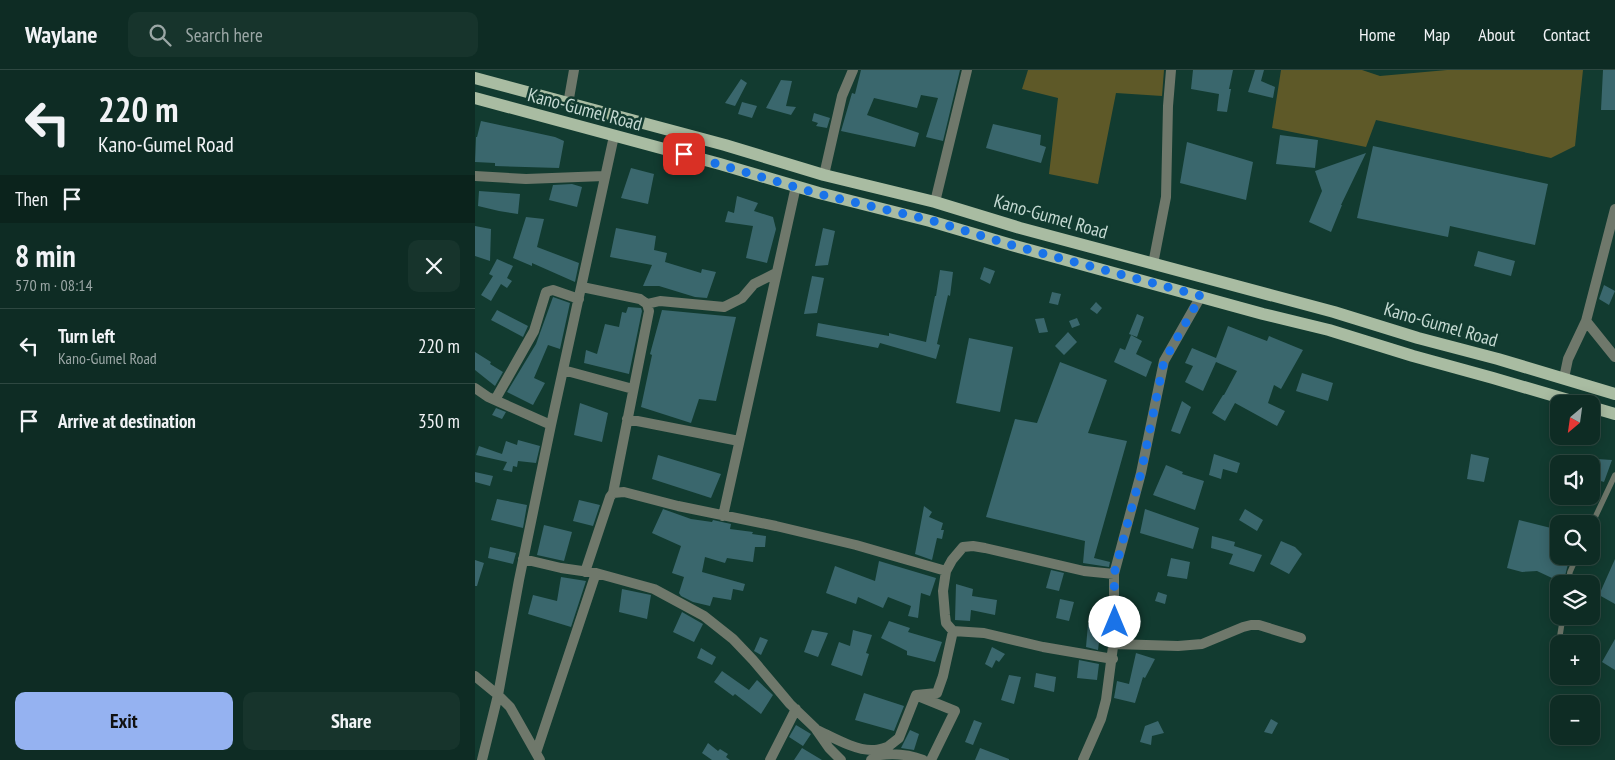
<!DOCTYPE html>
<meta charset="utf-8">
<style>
:root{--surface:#0e2c24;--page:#17342c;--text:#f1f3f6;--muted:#9ba7a6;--line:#2e4841;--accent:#95b2f1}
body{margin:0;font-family:"PT Sans Narrow",sans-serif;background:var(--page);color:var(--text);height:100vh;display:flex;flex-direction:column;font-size:19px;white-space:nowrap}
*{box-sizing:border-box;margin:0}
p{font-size:16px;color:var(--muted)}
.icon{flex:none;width:28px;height:28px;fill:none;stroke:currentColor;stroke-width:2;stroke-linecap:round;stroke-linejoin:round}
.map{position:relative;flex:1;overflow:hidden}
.sheet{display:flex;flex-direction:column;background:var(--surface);width:475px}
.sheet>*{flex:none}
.top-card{background:#0e2c24;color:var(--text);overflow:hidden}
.needle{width:32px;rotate:209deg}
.tools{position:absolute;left:1075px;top:325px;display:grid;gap:10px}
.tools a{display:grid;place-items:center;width:50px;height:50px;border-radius:10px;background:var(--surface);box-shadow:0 2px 12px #0003,0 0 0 1px var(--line);font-size:25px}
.pin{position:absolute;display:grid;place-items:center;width:42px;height:42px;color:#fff;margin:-21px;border-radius:10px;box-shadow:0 2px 8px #0006}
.me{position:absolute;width:55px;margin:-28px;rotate:0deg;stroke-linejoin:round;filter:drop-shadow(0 0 4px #0008)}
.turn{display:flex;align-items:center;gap:18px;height:105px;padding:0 15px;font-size:22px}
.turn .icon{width:65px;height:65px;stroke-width:2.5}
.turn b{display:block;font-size:35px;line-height:42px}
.then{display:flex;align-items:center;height:48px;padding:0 15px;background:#0003;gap:10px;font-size:19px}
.round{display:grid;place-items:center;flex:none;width:52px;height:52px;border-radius:10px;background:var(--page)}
.headline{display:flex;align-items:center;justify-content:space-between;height:85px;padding:0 15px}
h1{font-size:30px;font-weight:600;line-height:38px}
.primary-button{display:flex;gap:10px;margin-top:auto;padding:10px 15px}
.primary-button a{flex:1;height:58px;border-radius:10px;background:var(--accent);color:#111;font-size:20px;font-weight:600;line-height:58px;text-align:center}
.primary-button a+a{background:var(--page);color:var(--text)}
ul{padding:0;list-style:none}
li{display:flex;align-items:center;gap:15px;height:75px;padding:0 15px;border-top:1px solid var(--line)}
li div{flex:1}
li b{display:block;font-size:19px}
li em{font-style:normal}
header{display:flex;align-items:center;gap:30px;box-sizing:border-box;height:70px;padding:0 25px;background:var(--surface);border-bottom:1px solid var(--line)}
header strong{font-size:24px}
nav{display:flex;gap:28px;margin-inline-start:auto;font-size:18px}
.search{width:350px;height:45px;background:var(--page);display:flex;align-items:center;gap:12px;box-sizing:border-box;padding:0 18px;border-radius:10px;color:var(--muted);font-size:19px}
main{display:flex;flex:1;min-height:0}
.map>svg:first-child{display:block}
</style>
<header>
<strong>Waylane</strong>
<div class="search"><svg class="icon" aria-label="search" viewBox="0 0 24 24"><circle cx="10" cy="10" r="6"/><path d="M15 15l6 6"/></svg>Search here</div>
<nav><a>Home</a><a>Map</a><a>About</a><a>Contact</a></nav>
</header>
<main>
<section class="sheet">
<div class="top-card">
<div class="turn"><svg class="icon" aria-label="left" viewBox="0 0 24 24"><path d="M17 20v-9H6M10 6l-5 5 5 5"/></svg><div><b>220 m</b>Kano-Gumel Road</div></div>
<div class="then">Then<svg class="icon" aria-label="arrive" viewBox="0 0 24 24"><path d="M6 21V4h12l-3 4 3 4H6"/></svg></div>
</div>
<div class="headline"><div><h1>8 min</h1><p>570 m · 08:14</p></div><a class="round"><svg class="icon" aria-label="close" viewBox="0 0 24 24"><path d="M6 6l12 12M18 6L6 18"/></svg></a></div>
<ul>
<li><svg class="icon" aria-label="left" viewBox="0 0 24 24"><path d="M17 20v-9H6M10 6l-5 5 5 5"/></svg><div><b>Turn left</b><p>Kano-Gumel Road</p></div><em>220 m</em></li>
<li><svg class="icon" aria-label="arrive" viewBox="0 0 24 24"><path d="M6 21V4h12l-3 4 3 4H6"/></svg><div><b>Arrive at destination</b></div><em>350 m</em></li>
</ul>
<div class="primary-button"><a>Exit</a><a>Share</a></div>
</section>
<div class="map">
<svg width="1140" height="690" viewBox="0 0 1140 690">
<rect width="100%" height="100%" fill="#123b30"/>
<path fill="#5e5928" d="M553,0H689L687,26L641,23L623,114L574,104L583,28L547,19Z
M806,0H887L905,6L972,0H1108L1100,76L1076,88L901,50L891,77L797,58Z"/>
<path fill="#3a676d" d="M386,0H485L468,71L451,67L463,28L446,25L442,38L399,28L392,45L444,63L440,77L366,61L377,23L380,24Z
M718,0H758L754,19H756L752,42L742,41L744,24L716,19Z
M780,0H789L786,11L800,17L798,28L773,22Z
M1128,0H1140V40H1126Z
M266,9L272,13L260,36L250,33Z
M306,10L317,11L311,36L321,37L316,45L291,38Z
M267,32L282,36L277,48L263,44Z
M339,43L355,48L352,58L341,56L343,53L337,51Z
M6,51L80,67L89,71L84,98L20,96V93L0,92L1,67H2Z
M518,54L566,65L565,75L571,77L566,93L511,78Z
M805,65L843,70L840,98L801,94Z
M712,72L778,92L771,130L705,113Z
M898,76L1073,114L1060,175L975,156L973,167L882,148Z
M891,83L866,135H867L856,162L834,152L847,121L840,101Z
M156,98L179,104L173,134L146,128Z
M97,114L107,117L102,137L74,130L78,115Z
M4,121L45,124L43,144L24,141L3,136Z
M262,126L283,133L279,141L298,147L301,159L292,193L271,188L278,156L250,152L253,141L259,143Z
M51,147L69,149L62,177L104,193L100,212L57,193V196L38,188Z
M0,156L16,159L15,191L0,186Z
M141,158L181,166L179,180L192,183L190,192L226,203L227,199L241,202L232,228L220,227L184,216H168L177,195L135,187Z
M348,158L360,161L353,195L340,196Z
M1003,181L1040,191L1036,206L999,196Z
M22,189L38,196L32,208L37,211L32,218L26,214L16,231L6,225L18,206L14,204Z
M509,197L520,201L515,214L505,209Z
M465,200L478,202L475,226L473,225L462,274L465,275L461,289L405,273L403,278L341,266L343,253L414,266V263L451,272L460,226H461Z
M337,206L349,208L342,243L329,244Z
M1129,215L1140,221L1134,235L1124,229Z
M577,222L586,224L583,235L574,233Z
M78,227L95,233L85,279L73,275L59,308L70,313L58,335L32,322L61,274Z
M621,232L627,238L622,244L615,239Z
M153,237L166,238L167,241L154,304L109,293L111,280L122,284L130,254L144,257L147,242L151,243Z
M22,240L53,256L48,267L16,250Z
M187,240L261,247L241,331L224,329L216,353L166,337L177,285L175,284Z
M662,244L669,247L662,267L654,264Z
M569,248L573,262L564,263L560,249Z
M602,248L605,255L597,258L594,251Z
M753,256L792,271L794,266L828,280L806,319L799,315L793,333L810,341L802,356L760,333L750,351L737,343L748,325H749L762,301L741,292L728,321L710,312L718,296L710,293L717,278L741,288Z
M593,262L602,272L589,285L580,276Z
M656,265L667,271L661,284L677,292L671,307L639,292L645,278L650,280Z
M494,268L538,277L525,342L481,333Z
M0,282L16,292L15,294L28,302L20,316L0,300Z
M585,292L632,310L613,363L652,371L619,488L635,492L634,497L608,493L610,471L511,447L540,349L562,353Z
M827,303L858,313L853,331L821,321Z
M707,331L716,337L705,364L696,361Z
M105,333L133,343L127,372L99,365Z
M21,338L31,342L27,349L17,345Z
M43,370L65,376L61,393L43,391L42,397L38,396L37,402L28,400L32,392L1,385L4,376L27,384L31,371L42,375Z
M739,384L765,393L762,403L748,399L746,409L734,405Z
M996,384L1014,388L1009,412L992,409Z
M183,385L246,404L236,428L177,409Z
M1122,389L1137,390L1129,412L1116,408Z
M691,395L708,402L707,404L729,411L720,440L678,425Z
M0,402L18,406L15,416L0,412Z
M22,429L52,435L48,458L16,450Z
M104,430L125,435L118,456L98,451Z
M449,436L457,442L454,447L468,453L466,460H469L467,469L462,468L457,490L440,484Z
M188,439L216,449L237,452L238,450L256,454L255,459L278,462L277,464L291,466L290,477H280L278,492L252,488L250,493L230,487L227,502L270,514L268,521L258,519L256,530L238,527L235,536L218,532L206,526L204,523L209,507L197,503L206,476L177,463Z
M670,439L724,458L718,479L665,463Z
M770,439L788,450L782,461L764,450Z
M1044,450L1084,460V486H1095L1089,510L1077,508L1062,501L1047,502L1032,498Z
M69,455L97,462L89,491L62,485Z
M737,466L760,472L759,476L787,485L779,502L754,494L758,484L736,478Z
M806,471L820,477L827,484L814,504L795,494Z
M15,477L41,483L38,494L13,488Z
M696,488L715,492L712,509L692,506Z
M1140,489V534L1124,525Z
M0,490L9,493L2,516H0Z
M404,491L461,508L455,526L446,523L443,548L433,546L436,536L413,527L408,538L383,527L381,534L351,523L360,496L400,511Z
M576,500L589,503L584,521L571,518Z
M86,507L111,511L96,557L53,544L58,525L82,531Z
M481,514L498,519L497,526L522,530L520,545L496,540L495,551L480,550Z
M147,519L176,525L172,549L144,542Z
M683,522L692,525L690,534L680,531Z
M585,529L599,532L594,551L581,548Z
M207,542L228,554L219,572L198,562Z
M414,551L435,558L433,562L467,572L460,592L432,585V581L406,568Z
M613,554L626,556L623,580L611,577Z
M337,560L353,563L343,587L329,582Z
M378,560L397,565L391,583L394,584L387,606L356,595L364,572L375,576Z
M285,567L293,570L286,585L279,581Z
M1140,569V600L1127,592Z
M517,577L530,584L524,592L521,590L517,598L510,594Z
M226,578L241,587L237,595L222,588Z
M661,583L680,589L670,608L668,607L660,633L639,628L642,611L654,614Z
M604,590L624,594L622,610L602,608Z
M247,601L274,620L282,610L298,625L286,644L260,624L258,626L239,612Z
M561,603L581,607L579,622L559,617Z
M534,605L546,607L539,634L526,630Z
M389,623L429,636L419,661L380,650Z
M796,649L803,653L797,664L789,662Z
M499,650L507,653L498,675L490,672Z
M683,651L689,663L677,666L676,675L665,672L670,656Z
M321,655L336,664L328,676L314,667Z
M435,660L444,664L439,680L426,678Z
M233,673L243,681L245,679L253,684L251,687L255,690H237L227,683Z
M327,678L347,690H319Z
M505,678L534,689V690H500Z"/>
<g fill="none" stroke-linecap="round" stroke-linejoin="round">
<path stroke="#6f786b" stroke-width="5.5" d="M1116,456L1140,405
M1093,514L1095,502L1102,486
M1085,565L1088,546"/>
<path stroke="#6f786b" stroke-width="10" d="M93,34L99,0
M349,105L367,26L378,0
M0,106L51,109L129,106
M460,132L492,0
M678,194L691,127L693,36L696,0
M107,217L165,229L172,234L174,241L138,423L135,427L110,502
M172,234L185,231L249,237L267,228L279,214L301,203
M1111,251L1140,287
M88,300L158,319
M1089,308L1093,289L1111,251L1140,139
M0,318L13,327L76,355
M20,330L59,261L71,222L78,220L104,229
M152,349L264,371
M138,423L149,422L203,436L301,456L381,475L471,501
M248,446L321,116
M48,489L86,498L121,503L179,519L229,546L258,569L278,590L315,634L340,658L354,678L366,690
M639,574L703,576L727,574L768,557L776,555H784L826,568
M638,589L568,577L509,563L478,561L471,553L470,545L468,521L471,501L477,490L488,477L498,476L510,478L609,501L639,504
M0,606L23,625L35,637L65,690
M443,626L480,641L456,690
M342,660C357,667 381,681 398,680C403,680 408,678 413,677
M61,683L121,503
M405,685C421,683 433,684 448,690
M7,690L23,625L44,510L76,355L139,66
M295,690L321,639
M396,690L424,668L441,625L462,623L468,606L478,561
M608,690L626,649L631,630L639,569V504L666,403L689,291L726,226"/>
<path stroke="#a9bca2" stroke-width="12" d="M0,8L250,75L349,105L460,132L545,158L859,242L943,268L1023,289L1140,324
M0,28L245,94L344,123L455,151L540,176L788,244L854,260L938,286L1018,308L1107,334
M1116,337L1140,344"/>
</g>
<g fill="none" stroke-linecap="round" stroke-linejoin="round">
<path stroke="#1a73e8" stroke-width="9" stroke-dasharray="0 16.2" d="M209,84L344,124L455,150L540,176L726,226L689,291L666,403L639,504L640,552"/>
</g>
<g text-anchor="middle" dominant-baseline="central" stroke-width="5" stroke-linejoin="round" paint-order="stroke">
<g font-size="19" fill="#c4d9d2" stroke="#123b30">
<text transform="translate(110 39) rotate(15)">Kano-Gumel Road</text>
<text transform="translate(576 146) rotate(16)">Kano-Gumel Road</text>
<text transform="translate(966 254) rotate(16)">Kano-Gumel Road</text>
</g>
</g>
</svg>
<div class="tools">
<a><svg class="needle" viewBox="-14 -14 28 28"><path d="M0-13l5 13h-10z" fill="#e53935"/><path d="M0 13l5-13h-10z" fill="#9ba7a6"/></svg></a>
<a><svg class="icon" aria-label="sound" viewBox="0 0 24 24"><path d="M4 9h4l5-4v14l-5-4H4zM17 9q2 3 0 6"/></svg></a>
<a><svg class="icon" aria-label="search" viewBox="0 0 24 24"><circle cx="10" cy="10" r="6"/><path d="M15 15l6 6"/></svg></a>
<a><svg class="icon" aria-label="layers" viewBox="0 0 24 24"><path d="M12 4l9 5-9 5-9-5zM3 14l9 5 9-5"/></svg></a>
<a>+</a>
<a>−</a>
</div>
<div class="pin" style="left:209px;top:84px;background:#d93025"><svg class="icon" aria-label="arrive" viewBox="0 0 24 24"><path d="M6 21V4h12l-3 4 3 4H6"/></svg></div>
<svg class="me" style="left:640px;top:552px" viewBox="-20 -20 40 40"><circle r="19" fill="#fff"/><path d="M0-13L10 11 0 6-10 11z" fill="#1a73e8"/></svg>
</div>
</main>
